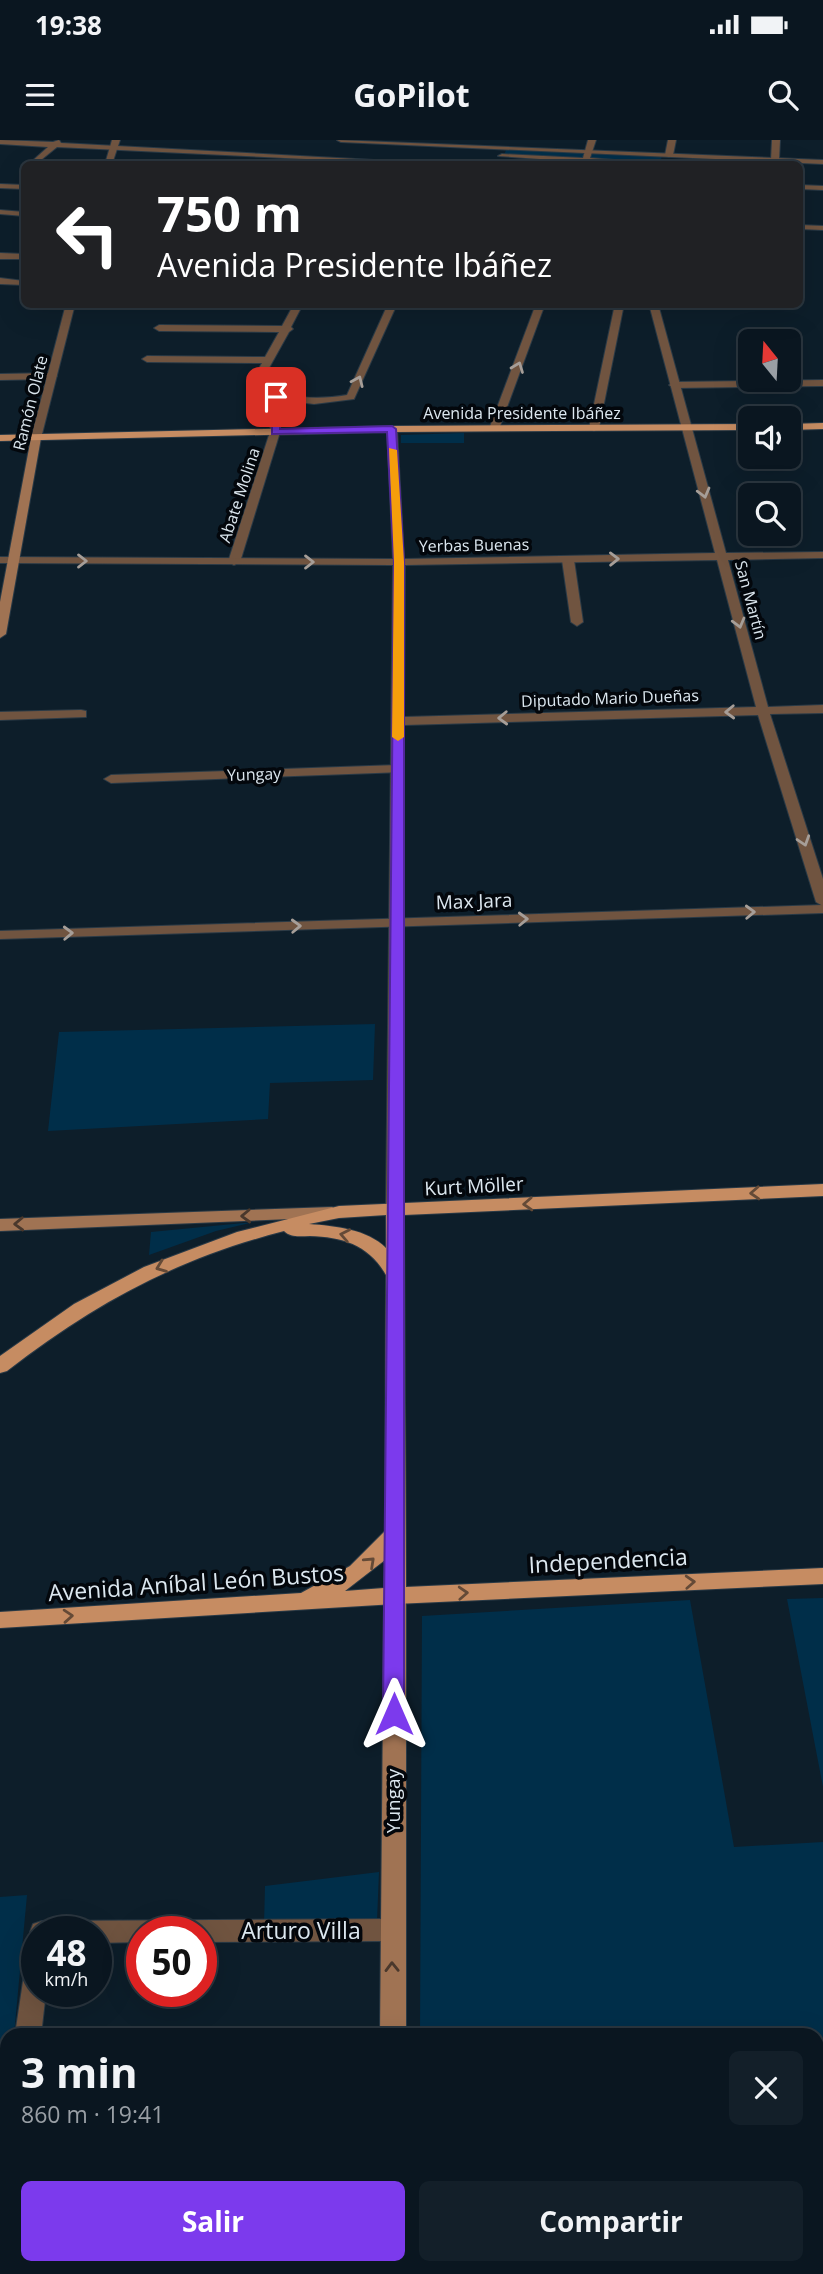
<!DOCTYPE html>
<html lang="es">
<meta charset="utf-8">
<style>
:root{--surface:#0a1620;--page:#131f29;--text:#f1f3f6;--muted:#999fa5;--line:#2a353e;--accent:#7c3aed}
body{margin:0;font-family:"Open Sans",sans-serif;background:var(--page);color:var(--text);height:100vh;display:flex;flex-direction:column;font-size:26px;white-space:nowrap}
*{box-sizing:border-box;margin:0}
p{font-size:23px;color:var(--muted)}
.icon{flex:none;width:38px;height:38px;fill:none;stroke:currentColor;stroke-width:2;stroke-linecap:round;stroke-linejoin:round}
.map{position:relative;flex:1;overflow:hidden}
.sheet{position:absolute;left:0px;top:1888px;width:824px;height:247px;display:flex;flex-direction:column;background:var(--surface);border-radius:21px 21px 0 0;box-shadow:0 7px 28px #0002,0 0 0 2px var(--line)}
.sheet>*{flex:none}
.guide{position:absolute;left:21px;top:21px;width:782px;height:147px;border-radius:10px;box-shadow:0 7px 28px #0002,0 0 0 2px var(--line);background:#202124;color:#fff;overflow:hidden}
.needle{width:46px;rotate:342deg}
.controls{position:absolute;left:738px;top:189px;display:grid;gap:14px}
.controls a{display:grid;place-items:center;width:63px;height:63px;border-radius:10px;background:var(--surface);box-shadow:0 7px 28px #0002,0 0 0 2px var(--line);font-size:35px}
.speed{position:absolute;left:21px;top:1776px;display:flex;gap:14px;font-size:35px;font-weight:700;text-align:center}
.speed>*{display:grid;place-content:center;width:91px;height:91px;border-radius:50%;background:var(--surface);box-shadow:0 7px 28px #0002,0 0 0 2px var(--line);line-height:1}
.speed small{font-size:18px;font-weight:400}
.speed .limit{border:10px solid #d22;background:#fff;color:#111}
.pin{position:absolute;display:grid;place-items:center;width:60px;height:60px;color:#fff;margin:-30px;border-radius:14px;box-shadow:0 4px 10px #0006}
.me{position:absolute;width:77px;margin:-38px;rotate:0deg;stroke-linejoin:round;filter:drop-shadow(0 0 5px #0008)}
.turn{display:flex;align-items:center;gap:24px;height:147px;padding:0 21px;font-size:32px}
.turn .icon{width:91px;height:91px;stroke-width:2.5}
.turn b{display:block;font-size:49px;line-height:60px}
.round{display:grid;place-items:center;flex:none;width:74px;height:74px;border-radius:10px;background:var(--page)}
.summary{display:flex;align-items:center;justify-content:space-between;height:119px;padding:0 21px}
h1{font-size:42px;font-weight:700;line-height:52px}
.primary-button{display:flex;gap:14px;margin-top:auto;padding:14px 21px}
.primary-button a{flex:1;height:80px;border-radius:10px;background:var(--accent);color:#fff;font-size:28px;font-weight:700;line-height:80px;text-align:center}
.primary-button a+a{background:var(--page);color:var(--text)}
.status{display:flex;justify-content:space-between;align-items:center;height:49px;padding:0 35px;background:var(--surface);direction:ltr}
.status svg{height:19px;fill:currentColor}
header{display:flex;justify-content:space-between;align-items:center;height:91px;padding:0 21px;background:var(--surface);font-size:32px;font-weight:700}
.map>svg:first-child{display:block}
</style>
<div class="status"><b>19:38</b><svg viewBox="0 0 49 12"><path d="M0 12V9h3v3zM5 12V6h3v6zM10 12V3h3v9zM15 12V0h3v12zM26 1h20v11H26zM47 4h2v5h-2z"/></svg></div>
<header><svg class="icon" aria-label="menu" viewBox="0 0 24 24"><path d="M4 6h16M4 12h16M4 18h16"/></svg>GoPilot<svg class="icon" aria-label="search" viewBox="0 0 24 24"><circle cx="10" cy="10" r="6"/><path d="M15 15l6 6"/></svg></header>
<div class="map">
<svg width="823" height="2134" viewBox="0 0 823 2134">
<rect width="100%" height="100%" fill="#0d1e2a"/>
<path fill="#002e49" d="M506,10L662,16L660,23L504,15Z
M464,293V303H401V295Z
M375,884L373,940L270,943L268,979L48,991L59,892Z
M254,1082L216,1091L149,1115L151,1092Z
M823,1458V1647L787,1459Z
M690,1460L734,1707L823,1702V2010H817V1895H420L422,1476Z
M379,1732L377,1781L264,1785L265,1746Z
M27,1755L14,1895H7V1904L0,1905V1757Z"/>
<g fill="none" stroke-linecap="round" stroke-linejoin="round">
<defs>
<path id="minor" d="M0,0L53,2L59,0L61,3L448,24H409L57,7L36,24H29L48,7L0,4Z
M588,0H596L590,18L664,24H582V22L498,16L502,14L583,18Z
M668,0H676L673,15L669,17L665,15Z
M772,0H780L779,20L775,22L771,20Z
M0,44L24,45V49L0,48Z
M800,45L823,46V50L800,49Z
M0,70L24,72V76L0,74Z
M800,85L823,86V90L800,89Z
M0,113L24,114V119H0Z
M294,164H303L291,187L293,189L289,192L260,244C287,259 318,260 347,255L388,164H397L354,259L314,264L282,260L280,292L240,422L234,425L228,422L270,292L272,257L250,245L262,223L147,222L142,219L147,216L265,217L279,192L159,191L154,188L159,185L282,186Z
M536,164H545L499,289L490,291L489,289Z
M615,164H624L599,288L594,291L589,288Z
M0,234L52,233L57,236L52,239L0,240Z
M823,240V246L674,248L669,245L674,242Z
M568,417L574,420L583,482L577,486L571,482L562,420Z
M81,570L86,571V577L0,580V572Z
M398,625L403,626V632L111,643L104,639L111,635Z
M823,765V773L0,799V791Z
M392,1779L401,1782L404,1790L401,1798L392,1801L201,1802V1792H142V1802L96,1803V1792H37V1801L30,1792L33,1784L42,1781Z
M37,1817V1852H46L41,1895H15L25,1828L28,1820Z
M7,2003V2029L0,2032V2006Z"/>
<path id="tertiary" d="M112,0H120L112,24H105Z
M337,0L823,20V24L341,2Z
M0,138L24,141V145L0,144Z
M66,164H75L41,298L36,301L31,298Z
M649,164H658L726,413L823,412V418L728,420L768,567L823,565V573L770,574L823,739V766L816,762L758,575L404,585V1070L395,1076L389,1074L386,1070L393,425L0,423V417L393,419L387,289L392,286L397,289L404,419L715,413ZM717,420L756,567L404,577L405,425Z"/>
<path id="secondary" d="M36,295L41,298L6,494L0,498V462L31,298Z
M332,1067L341,1073L338,1077L0,1091V1079Z
M395,1448L403,1450L406,1456V1895H380L384,1456L387,1450Z
M817,2041H823V2067H817Z
M383,2128H411V2134H383Z"/>
<path id="primary" d="M823,283V289L789,290V284Z
M751,284V290L392,292L0,301V295L392,286Z
M823,1044V1056L404,1075L406,1447L823,1428V1444L395,1464L0,1488V1472L301,1453L350,1426L385,1391L386,1135C369,1105 343,1097 310,1096C300,1096 291,1098 284,1091C176,1119 95,1163 7,1231L0,1233V1216L74,1164L144,1127L237,1092L339,1066ZM386,1075V1108C367,1089 335,1086 309,1084L339,1078ZM385,1420L384,1448L345,1451Z"/>
</defs>
<use href="#minor" stroke="#2a3a46" stroke-width="2"/>
<use href="#tertiary" stroke="#2a3a46" stroke-width="2"/>
<use href="#secondary" stroke="#2a3a46" stroke-width="2"/>
<use href="#primary" stroke="#2a3a46" stroke-width="2"/>
<use href="#minor" fill="#705440" fill-rule="evenodd"/>
<use href="#tertiary" fill="#705440" fill-rule="evenodd"/>
<use href="#secondary" fill="#a07353" fill-rule="evenodd"/>
<use href="#primary" fill="#c68c62" fill-rule="evenodd"/>
</g>
<defs><path id="oneway-chevron" d="M-2-3.5L2.5 0L-2 3.5" fill="none" stroke-width="1.6" stroke-linecap="round" stroke-linejoin="round" transform="scale(1.75)"/></defs>
<g stroke="#a69e98">
<use href="#oneway-chevron" transform="translate(518 227) rotate(-69)"/>
<use href="#oneway-chevron" transform="translate(358 241) rotate(-66)"/>
<use href="#oneway-chevron" transform="translate(704 353) rotate(75)"/>
<use href="#oneway-chevron" transform="translate(614 419) rotate(-1)"/>
<use href="#oneway-chevron" transform="translate(82 421)"/>
<use href="#oneway-chevron" transform="translate(309 422)"/>
<use href="#oneway-chevron" transform="translate(739 483) rotate(75)"/>
<use href="#oneway-chevron" transform="translate(730 572) rotate(178)"/>
<use href="#oneway-chevron" transform="translate(503 578) rotate(178)"/>
<use href="#oneway-chevron" transform="translate(804 701) rotate(72)"/>
<use href="#oneway-chevron" transform="translate(750 772) rotate(-2)"/>
<use href="#oneway-chevron" transform="translate(523 779) rotate(-2)"/>
<use href="#oneway-chevron" transform="translate(296 786) rotate(-2)"/>
<use href="#oneway-chevron" transform="translate(68 793) rotate(-2)"/>
</g>
<g stroke="#644a37">
<use href="#oneway-chevron" transform="translate(755 1053) rotate(177)"/>
<use href="#oneway-chevron" transform="translate(528 1064) rotate(177)"/>
<use href="#oneway-chevron" transform="translate(345 1095) rotate(-169)"/>
<use href="#oneway-chevron" transform="translate(161 1127) rotate(159)"/>
<use href="#oneway-chevron" transform="translate(370 1422) rotate(-43)"/>
<use href="#oneway-chevron" transform="translate(690 1442) rotate(-3)"/>
<use href="#oneway-chevron" transform="translate(463 1453) rotate(-3)"/>
<use href="#oneway-chevron" transform="translate(68 1476) rotate(-4)"/>
</g>
<g stroke="#4a382c">
<use href="#oneway-chevron" transform="translate(246 1076) rotate(178)"/>
<use href="#oneway-chevron" transform="translate(19 1084) rotate(178)"/>
<use href="#oneway-chevron" transform="translate(392 1827) rotate(-91)"/>
</g>
<path fill="#7c3aed" stroke="#51269a" stroke-width="2" d="M276,254L281,257L280,289L392,286L396,289L404,422V1574L401,1580L394,1582L386,1580L383,1574L394,422L387,292L272,294V257Z"/>
<path fill="#f59e0b" d="M389,308L397,310L404,422V597L398,601L392,597L394,422Z"/>
<g text-anchor="middle" dominant-baseline="central" stroke-width="7" stroke-linejoin="round" paint-order="stroke">
<g font-size="16" fill="#dce7ef" stroke="#03070c">
<text transform="translate(30 263) rotate(-76)">Ramón Olate</text>
<text x="522" y="273">Avenida Presidente Ibáñez</text>
<text transform="translate(239 355) rotate(-72)">Abate Molina</text>
<text transform="translate(474 405) rotate(-1)">Yerbas Buenas</text>
<text transform="translate(751 460) rotate(75)">San Martín</text>
<text transform="translate(610 558) rotate(-2)">Diputado Mario Dueñas</text>
<text transform="translate(254 634) rotate(-2)">Yungay</text>
</g>
<g font-size="19" fill="#dce7ef" stroke="#03070c">
<text transform="translate(474 761) rotate(-2)">Max Jara</text>
<text transform="translate(474 1046) rotate(-3)">Kurt Möller</text>
<text transform="translate(393 1661) rotate(-90)">Yungay</text>
</g>
<g font-size="23" fill="#dce7ef" stroke="#03070c">
<text transform="translate(608 1420) rotate(-3)">Independencia</text>
<text transform="translate(196 1442) rotate(-4)">Avenida Aníbal León Bustos</text>
<text x="301" y="1790">Arturo Villa</text>
</g>
</g>
</svg>
<div class="controls">
<a><svg class="needle" viewBox="-14 -14 28 28"><path d="M0-13l5 13h-10z" fill="#e53935"/><path d="M0 13l5-13h-10z" fill="#999fa5"/></svg></a>
<a><svg class="icon" aria-label="sound" viewBox="0 0 24 24"><path d="M4 9h4l5-4v14l-5-4H4zM17 9q2 3 0 6"/></svg></a>
<a><svg class="icon" aria-label="search" viewBox="0 0 24 24"><circle cx="10" cy="10" r="6"/><path d="M15 15l6 6"/></svg></a>
</div>
<div class="speed"><div>48<small>km/h</small></div><div class="limit">50</div></div>
<div class="pin" style="left:276px;top:257px;background:#d93025"><svg class="icon" aria-label="arrive" viewBox="0 0 24 24"><path d="M6 21V4h12l-3 4 3 4H6"/></svg></div>
<svg class="me" style="left:394px;top:1574px" viewBox="-20 -20 40 40"><path d="M0-17L14 15 0 8-14 15z" fill="#7c3aed" stroke="#fff" stroke-width="4"/></svg>
<div class="guide">
<div class="turn"><svg class="icon" aria-label="left" viewBox="0 0 24 24"><path d="M17 20v-9H6M10 6l-5 5 5 5"/></svg><div><b>750 m</b>Avenida Presidente Ibáñez</div></div>
</div>
<section class="sheet">
<div class="summary"><div><h1>3 min</h1><p>860 m · 19:41</p></div><a class="round"><svg class="icon" aria-label="close" viewBox="0 0 24 24"><path d="M6 6l12 12M18 6L6 18"/></svg></a></div>
<div class="primary-button"><a>Salir</a><a>Compartir</a></div>
</section>
</div>
